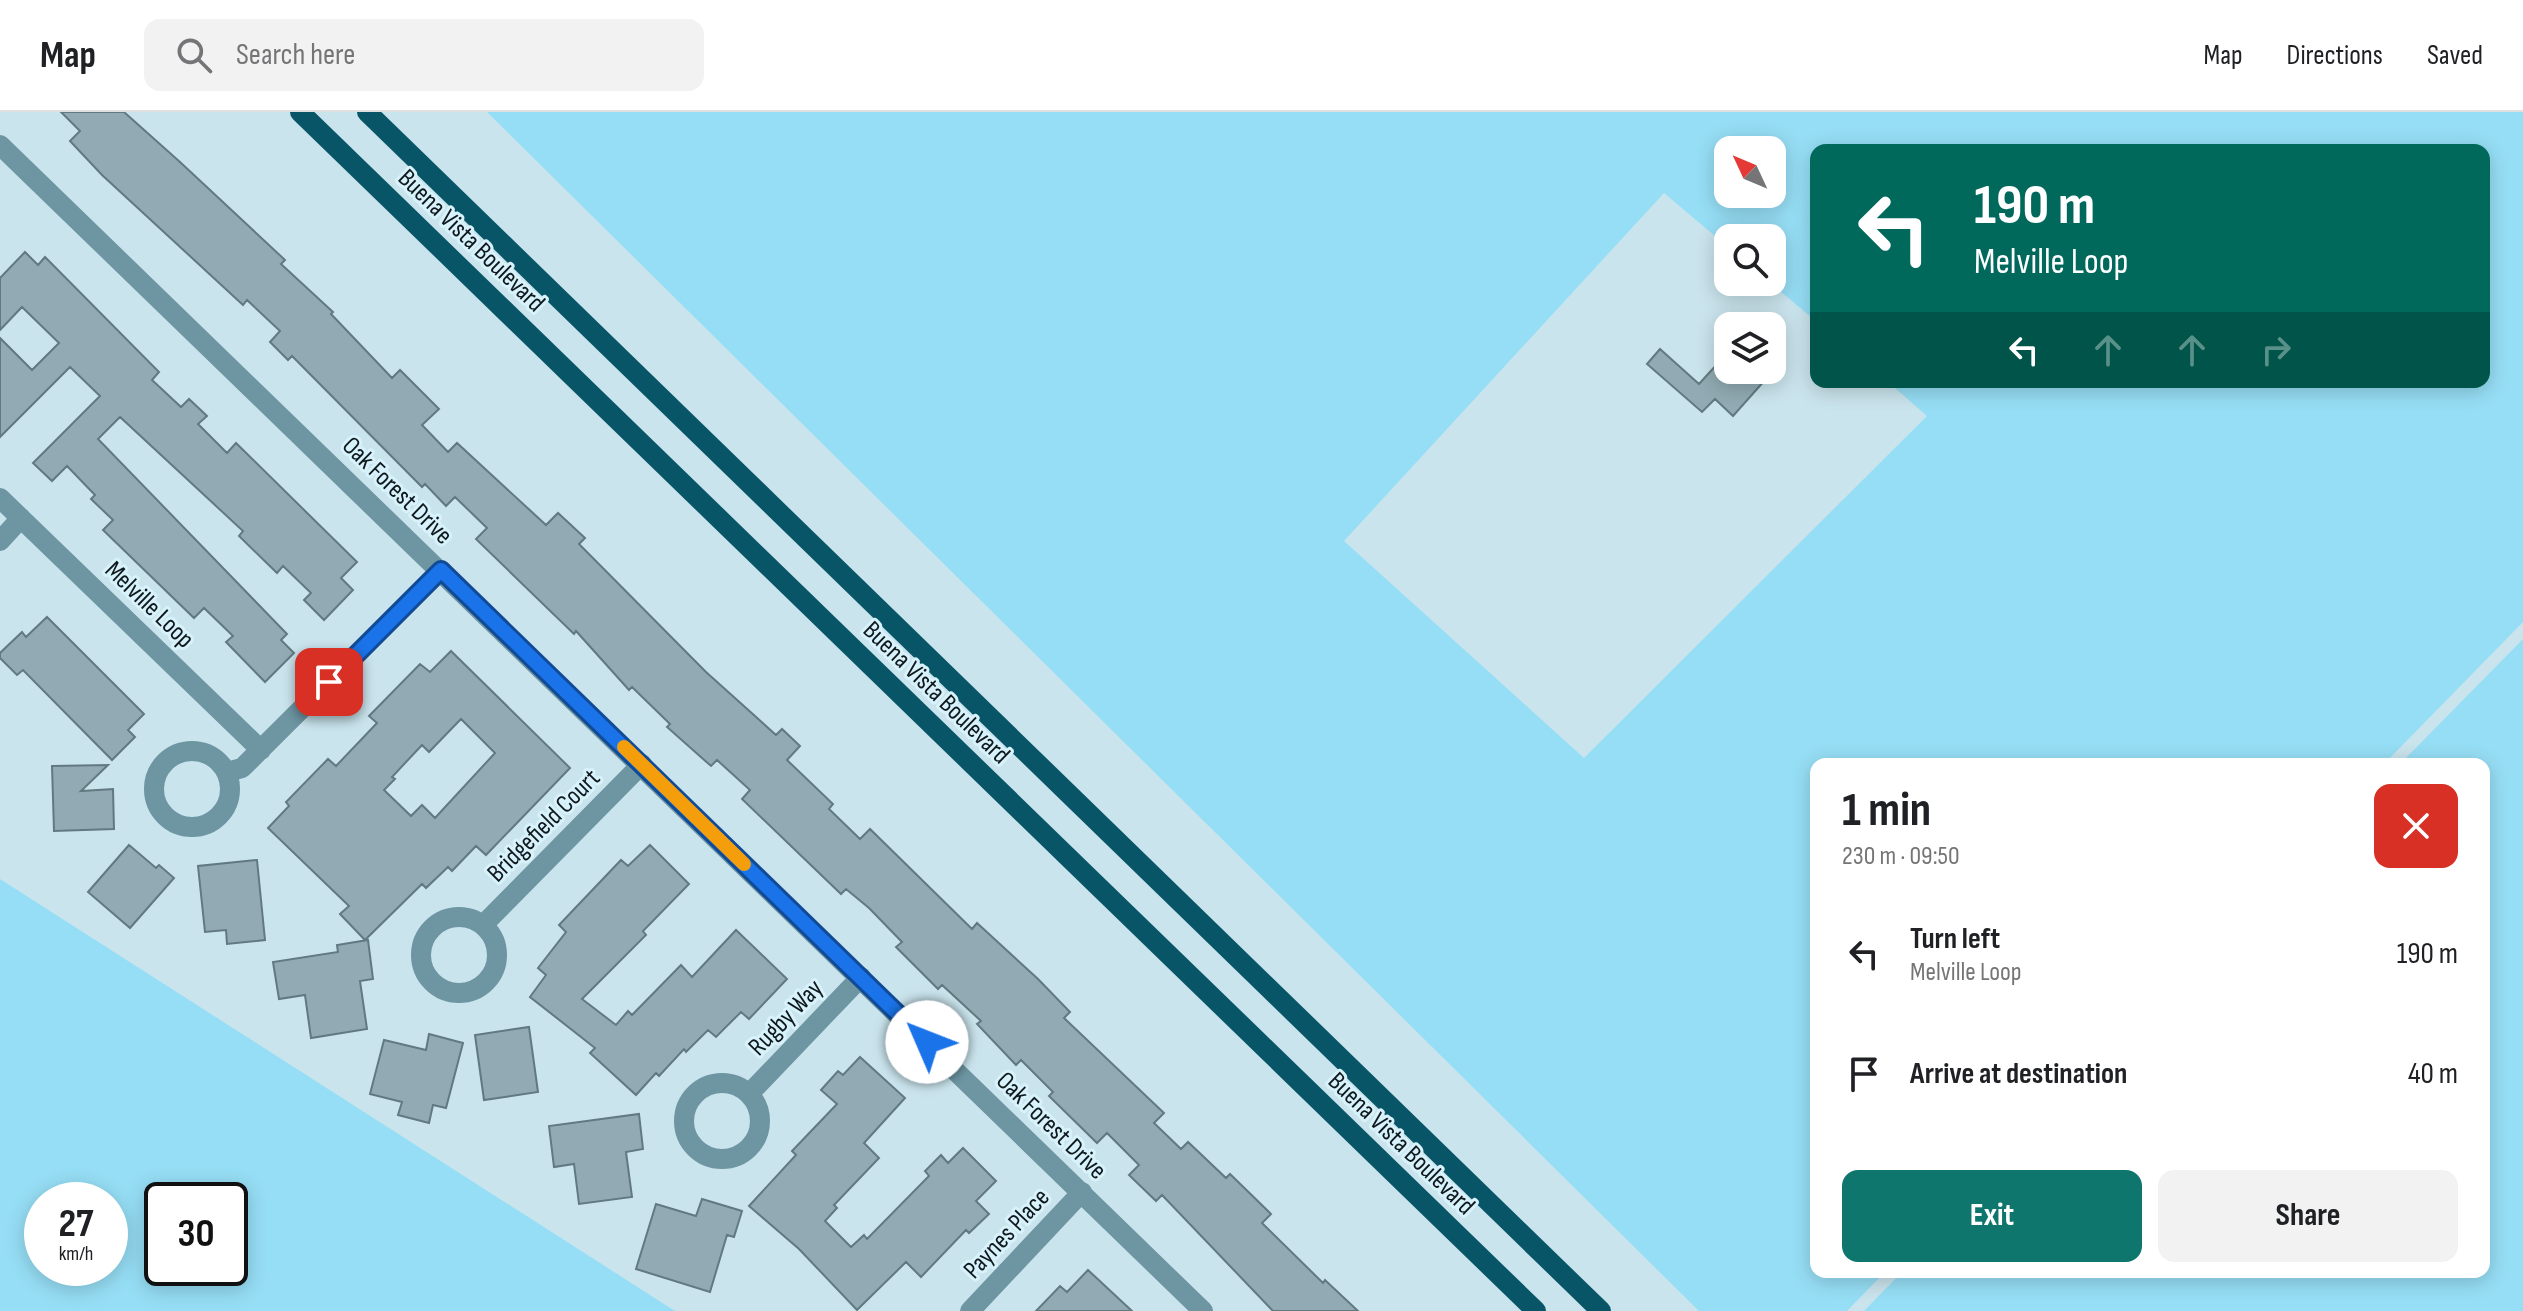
<!DOCTYPE html>
<meta charset="utf-8">
<style>
:root{--surface:#fff;--page:#f2f2f2;--text:#202124;--muted:#757577;--line:#e0e0e0;--accent:#0f766e}
body{margin:0;font-family:"Sofia Sans Condensed",sans-serif;background:var(--page);color:var(--text);height:100vh;display:flex;flex-direction:column;font-size:30px;white-space:nowrap}
*{box-sizing:border-box;margin:0}
p{font-size:26px;color:var(--muted)}
.icon{flex:none;width:44px;height:44px;fill:none;stroke:currentColor;stroke-width:2;stroke-linecap:round;stroke-linejoin:round}
.map{position:relative;flex:1;overflow:hidden}
.sheet{position:absolute;left:1810px;top:646px;width:680px;height:520px;display:flex;flex-direction:column;background:var(--surface);border-radius:16px;box-shadow:0 4px 20px #0003}
.sheet>*{flex:none}
.top-card{position:absolute;left:1810px;top:32px;width:680px;height:244px;border-radius:16px;box-shadow:0 4px 20px #0003;background:#00695c;color:#fff;overflow:hidden}
.needle{width:52px;rotate:314deg}
.buttons{position:absolute;left:1714px;top:24px;display:grid;gap:16px}
.buttons a{display:grid;place-items:center;width:72px;height:72px;border-radius:16px;background:var(--surface);box-shadow:0 4px 20px #0003;font-size:40px}
.speed{position:absolute;left:24px;top:1070px;display:flex;gap:16px;font-size:40px;font-weight:700;text-align:center}
.speed>*{display:grid;place-content:center;width:104px;height:104px;border-radius:50%;background:var(--surface);box-shadow:0 4px 20px #0003;line-height:1}
.speed small{font-size:20px;font-weight:400}
.speed .limit{border:4px solid #111;border-radius:12px;background:#fff;color:#111}
.pin{position:absolute;display:grid;place-items:center;width:68px;height:68px;color:#fff;margin:-34px;border-radius:16px;box-shadow:0 4px 12px #0006}
.me{position:absolute;width:88px;margin:-44px;rotate:314deg;stroke-linejoin:round;filter:drop-shadow(0 0 6px #0008)}
.turn{display:flex;align-items:center;gap:28px;height:168px;padding:0 32px;font-size:36px}
.turn .icon{width:104px;height:104px;stroke-width:2.5}
.turn b{display:block;font-size:56px;line-height:68px}
.lanes{display:flex;align-items:center;height:76px;padding:0 32px;background:#0003;justify-content:center;gap:40px;direction:ltr}
.lanes .off{opacity:.35}
.round{display:grid;place-items:center;flex:none;width:84px;height:84px;border-radius:16px;background:var(--page)}
.head{display:flex;align-items:center;justify-content:space-between;height:136px;padding:0 32px}
h1{font-size:48px;font-weight:700;line-height:60px}
.action{display:flex;gap:16px;margin-top:auto;padding:16px 32px}
.action a{flex:1;height:92px;border-radius:16px;background:var(--accent);color:#fff;font-size:32px;font-weight:700;line-height:92px;text-align:center}
.action a+a{background:var(--page);color:var(--text)}
ul{padding:0;list-style:none}
li{display:flex;align-items:center;gap:24px;height:120px;padding:0 32px}
li div{flex:1}
li b{display:block;font-size:30px}
li em{font-style:normal}
header{display:flex;align-items:center;gap:48px;box-sizing:border-box;height:112px;padding:0 40px;background:var(--surface);border-bottom:2px solid var(--line)}
header strong{font-size:38px}
nav{display:flex;gap:44px;margin-inline-start:auto;font-size:28px}
.search{width:560px;height:72px;background:var(--page);display:flex;align-items:center;gap:20px;box-sizing:border-box;padding:0 28px;border-radius:16px;color:var(--muted);font-size:30px}
.map>svg:first-child{display:block}
</style>
<header>
<strong>Map</strong>
<div class="search"><svg class="icon" aria-label="search" viewBox="0 0 24 24"><circle cx="10" cy="10" r="6"/><path d="M15 15l6 6"/></svg>Search here</div>
<nav><a>Map</a><a>Directions</a><a>Saved</a></nav>
</header>
<div class="map">
<svg width="2523" height="1199" viewBox="0 0 2523 1199">
<rect width="100%" height="100%" fill="#cae4ed"/>
<path fill="#96def5" fill-rule="evenodd" d="M487,0H2523V510L2384,652H1816V1160H1885L1847,1199H1699ZM1772,38V82H1728V38ZM1816,38H2484V270H1888L1927,304L1584,646L1344,429L1664,81L1728,135V126H1772L1769,170L1816,209Z
M2523,527V1199H1864L1902,1160H2484V652H2400Z
M0,767L675,1199H0ZM110,1088V1156H42V1088ZM230,1088V1156H162V1088Z"/>
<path fill="#91aab3" stroke="#617981" stroke-width="2" fill-rule="evenodd" d="M61,0H124L180,50L285,148L281,152L333,200L331,202L392,266L400,258L439,297L422,313L448,340L457,331L546,413L558,401L585,426L579,432L706,560L776,623L782,617L800,634L787,648L833,692L829,697L860,727L870,717L972,817L977,811L1038,867L1070,900L1064,906L1164,1001L1154,1011L1181,1037L1188,1030L1226,1066L1230,1062L1271,1102L1262,1111L1323,1171L1325,1168L1358,1199H1273L1162,1083L1156,1089L1129,1063L1139,1053L1107,1021L1097,1031L1049,984L1053,980L1021,948L1016,953L977,912L981,909L942,873L938,877L896,835L902,830L869,796L846,777L841,782L742,687L750,678L717,648L711,654L667,615L670,612L632,575L629,578L576,519L574,522L476,427L487,416L455,385L446,394L425,372L422,375L292,244L288,248L270,230L280,219L247,188L243,193L102,63L70,29L80,19Z
M25,140L38,153L45,145L159,260L152,268L181,295L189,287L207,304L198,312L227,341L236,331L357,450L341,466L353,478L324,508L304,488L311,481L283,454L277,461L239,424L243,419L120,305L98,327L287,522L281,528L294,541L265,570L226,530L233,524L204,496L194,506L103,418L113,408L91,387L95,383L67,354L52,369L33,351L100,284L70,255L0,325V226L32,258L59,231L22,195L0,218V166Z
M1660,237L1699,272L1728,240V258H1774L1733,304L1715,287L1702,300L1647,252Z
M47,505L144,602L128,618L135,625L112,648L23,558L17,563L0,546V541L22,520L26,525Z
M451,539L570,656L486,743L476,734L452,759L448,755L426,776L422,772L365,828L340,802L349,794L268,716L289,694L286,690L328,647L336,654L377,611L369,604L420,552L430,560ZM461,607L495,641L435,706L422,693L411,704L384,678L395,667L392,665L422,633L429,640Z
M108,653L81,679L113,677L114,717L54,719L52,654Z
M129,733L156,756L159,753L174,766L130,816L88,780Z
M650,733L689,772L643,819L646,823L582,887L616,913L628,899L632,903L681,853L692,865L736,818L787,867L749,907L741,900L716,925L708,918L686,940L684,937L659,964L656,961L636,983L590,941L595,936L530,885L546,863L538,856L566,820L559,813L621,748L628,754Z
M257,748L265,828L227,832L226,818L205,820L198,754Z
M368,828L373,867L360,869L367,917L311,926L305,883L279,887L273,850L338,840L337,833Z
M529,915L538,980L484,988L475,923Z
M429,922L463,931L446,996L433,993L429,1011L398,1003L402,990L370,982L384,928L426,938Z
M860,945L905,986L864,1031L879,1046L834,1093L837,1096L825,1109L851,1135L864,1123L867,1127L929,1064L925,1059L941,1043L948,1051L963,1036L996,1069L976,1089L989,1102L969,1121L966,1118L921,1165L906,1150L857,1198L799,1137L749,1094L796,1043L792,1039L837,992L821,978L838,959L843,963Z
M639,1002L643,1037L626,1040L632,1085L579,1092L574,1052L554,1055L549,1014Z
M702,1087L742,1099L734,1125L727,1123L710,1180L636,1157L656,1092L696,1104Z
M1088,1158L1132,1199H1036L1060,1174L1067,1180Z"/>
<g fill="none" stroke-linecap="round" stroke-linejoin="round">
<path stroke="#6d95a2" stroke-width="20" d="M0,33L1203,1199
M0,386L261,638
M0,429L21,406
M154 677a38 38 0 1 1 76 0a38 38 0 1 1-76 0Z
M227,660L242,656L441,458
M421 843a38 38 0 1 1 76 0a38 38 0 1 1-76 0Z
M483,813L642,652
M684 1009a38 38 0 1 1 76 0a38 38 0 1 1-76 0Z
M749,982L861,865
M970,1199L1082,1080"/>
<path stroke="#085568" stroke-width="20" d="M300,0L1536,1199
M367,0L1601,1199"/>
</g>
<g fill="none" stroke-linecap="round" stroke-linejoin="round">
<defs>
<path id="route" d="M329,570L441,458L927,930"/>
</defs>
<use href="#route" stroke="#114b97" stroke-width="20"/>
<use href="#route" stroke="#1a73e8" stroke-width="14"/>
<path stroke="#f59e0b" stroke-width="14" d="M624,635L744,752"/>
</g>
<g text-anchor="middle" dominant-baseline="central" stroke-width="6" stroke-linejoin="round" paint-order="stroke">
<g font-size="26" fill="#0f181c" stroke="#d7f2fb">
<text transform="translate(471 129) rotate(44)">Buena Vista Boulevard</text>
<text transform="translate(397 379) rotate(44)">Oak Forest Drive</text>
<text transform="translate(149 493) rotate(44)">Melville Loop</text>
<text transform="translate(936 581) rotate(44)">Buena Vista Boulevard</text>
<text transform="translate(544 714) rotate(-45)">Bridgefield Court</text>
<text transform="translate(786 906) rotate(-46)">Rugby Way</text>
<text transform="translate(1051 1014) rotate(44)">Oak Forest Drive</text>
<text transform="translate(1401 1032) rotate(44)">Buena Vista Boulevard</text>
<text transform="translate(1007 1122) rotate(-47)">Paynes Place</text>
</g>
</g>
</svg>
<div class="buttons">
<a><svg class="needle" viewBox="-14 -14 28 28"><path d="M0-13l5 13h-10z" fill="#e53935"/><path d="M0 13l5-13h-10z" fill="#757577"/></svg></a>
<a><svg class="icon" aria-label="search" viewBox="0 0 24 24"><circle cx="10" cy="10" r="6"/><path d="M15 15l6 6"/></svg></a>
<a><svg class="icon" aria-label="layers" viewBox="0 0 24 24"><path d="M12 4l9 5-9 5-9-5zM3 14l9 5 9-5"/></svg></a>
</div>
<div class="speed"><div>27<small>km/h</small></div><div class="limit">30</div></div>
<div class="pin" style="left:329px;top:570px;background:#d93025"><svg class="icon" aria-label="arrive" viewBox="0 0 24 24"><path d="M6 21V4h12l-3 4 3 4H6"/></svg></div>
<svg class="me" style="left:927px;top:930px" viewBox="-20 -20 40 40"><circle r="19" fill="#fff"/><path d="M0-13L10 11 0 6-10 11z" fill="#1a73e8"/></svg>
<div class="top-card">
<div class="turn"><svg class="icon" aria-label="left" viewBox="0 0 24 24"><path d="M17 20v-9H6M10 6l-5 5 5 5"/></svg><div><b>190 m</b>Melville Loop</div></div>
<div class="lanes"><svg class="icon" aria-label="left" viewBox="0 0 24 24"><path d="M17 20v-9H6M10 6l-5 5 5 5"/></svg><svg class="icon off" aria-label="ahead" viewBox="0 0 24 24"><path d="M12 20V5M6 11l6-6 6 6"/></svg><svg class="icon off" aria-label="ahead" viewBox="0 0 24 24"><path d="M12 20V5M6 11l6-6 6 6"/></svg><svg class="icon off" aria-label="right" viewBox="0 0 24 24"><path d="M7 20v-9h11M14 6l5 5-5 5"/></svg></div>
</div>
<section class="sheet">
<div class="head"><div><h1>1 min</h1><p>230 m · 09:50</p></div><a class="round" style="background:#d93025;color:#fff"><svg class="icon" aria-label="close" viewBox="0 0 24 24"><path d="M6 6l12 12M18 6L6 18"/></svg></a></div>
<ul>
<li><svg class="icon" aria-label="left" viewBox="0 0 24 24"><path d="M17 20v-9H6M10 6l-5 5 5 5"/></svg><div><b>Turn left</b><p>Melville Loop</p></div><em>190 m</em></li>
<li><svg class="icon" aria-label="arrive" viewBox="0 0 24 24"><path d="M6 21V4h12l-3 4 3 4H6"/></svg><div><b>Arrive at destination</b></div><em>40 m</em></li>
</ul>
<div class="action"><a>Exit</a><a>Share</a></div>
</section>
</div>
